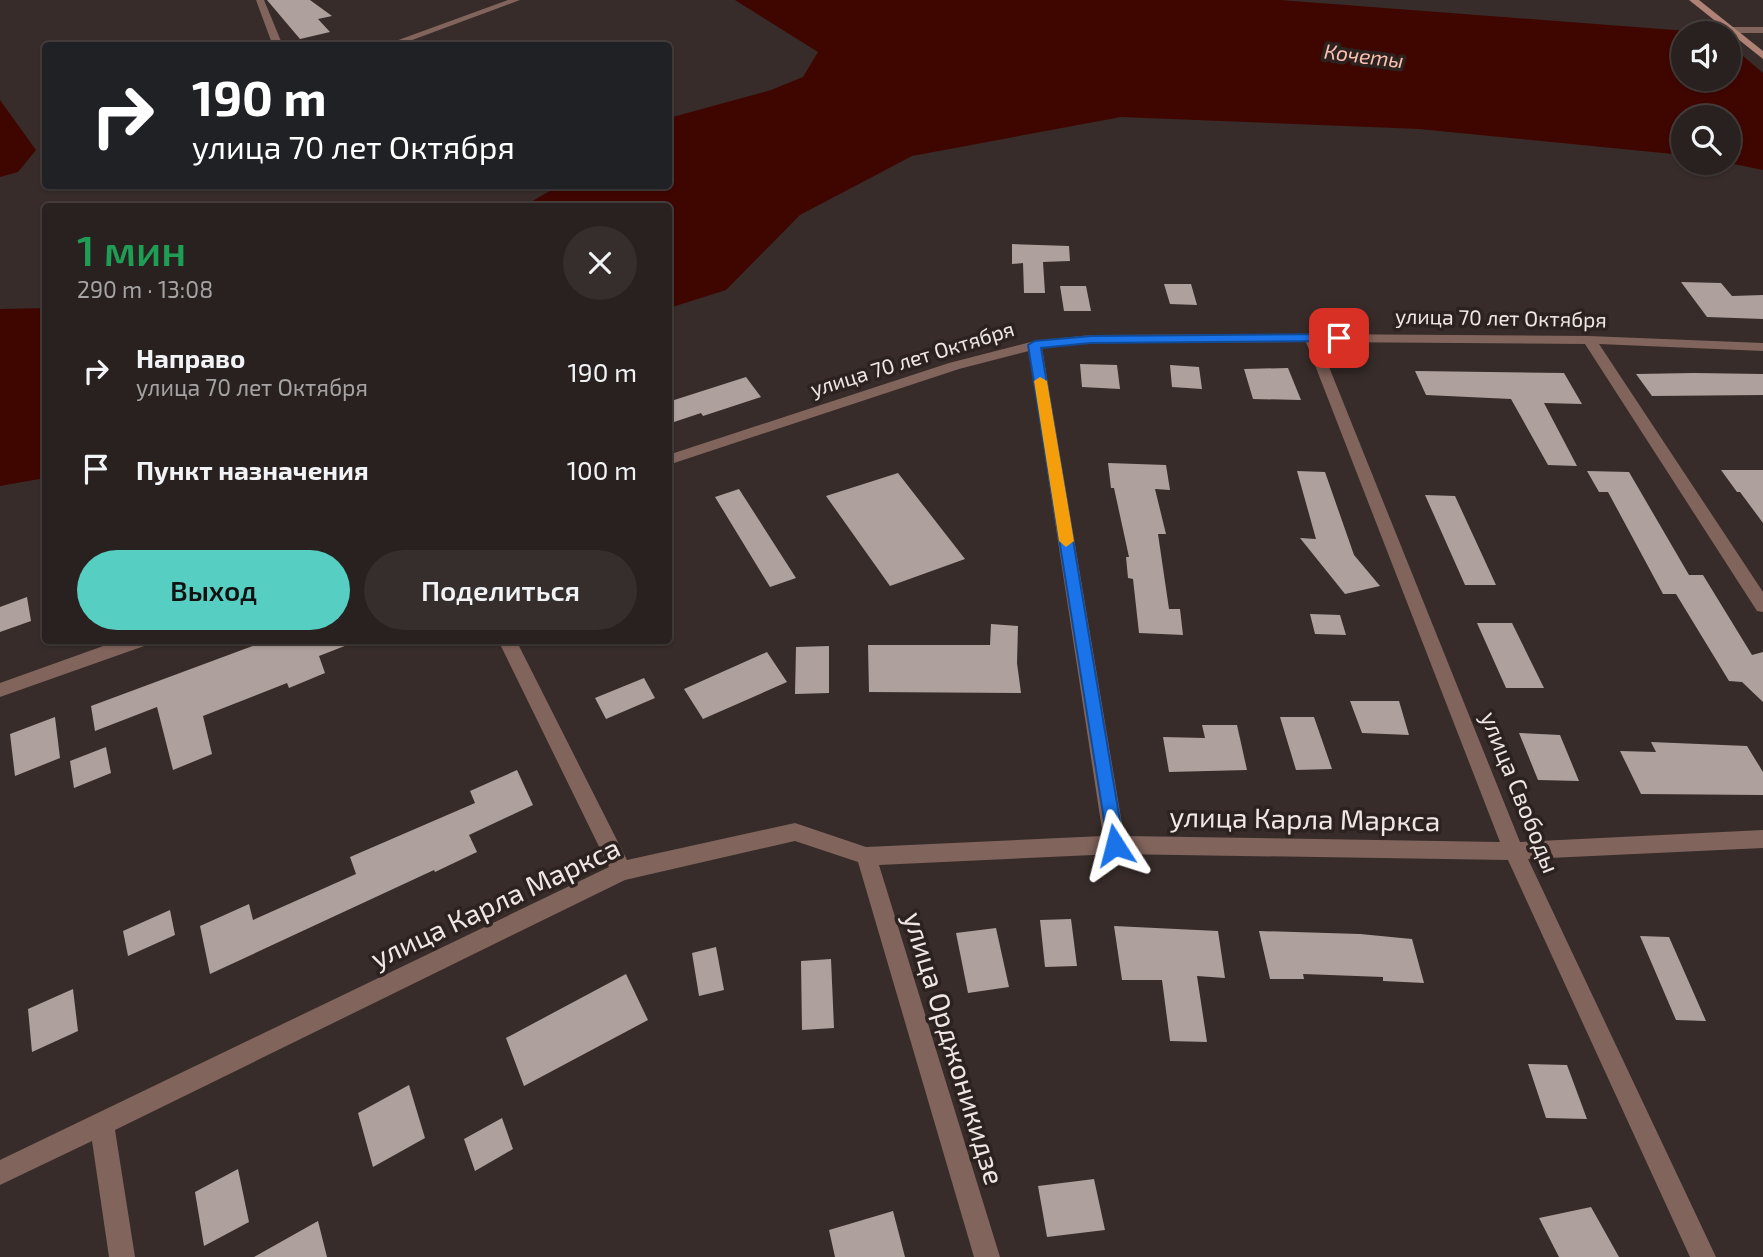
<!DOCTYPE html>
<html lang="ru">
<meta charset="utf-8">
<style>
:root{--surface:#29211f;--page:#352e2c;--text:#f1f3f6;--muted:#a5a3a4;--line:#453e3d;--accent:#57cec2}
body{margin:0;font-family:"Exo 2",sans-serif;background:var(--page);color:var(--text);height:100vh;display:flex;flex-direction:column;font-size:26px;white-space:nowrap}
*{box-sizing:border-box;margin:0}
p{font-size:23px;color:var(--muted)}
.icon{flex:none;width:38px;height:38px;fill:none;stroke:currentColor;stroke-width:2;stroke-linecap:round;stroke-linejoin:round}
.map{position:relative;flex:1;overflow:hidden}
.side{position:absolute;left:42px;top:203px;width:630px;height:441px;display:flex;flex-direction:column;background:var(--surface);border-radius:7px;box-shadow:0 2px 5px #0004,0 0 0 2px var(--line)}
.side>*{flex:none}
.hud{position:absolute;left:42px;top:42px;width:630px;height:147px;border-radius:7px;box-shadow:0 2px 5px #0004,0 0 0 2px var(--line);background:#202124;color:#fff;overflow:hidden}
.fabs{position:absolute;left:1671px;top:21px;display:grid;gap:14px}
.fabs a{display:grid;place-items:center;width:70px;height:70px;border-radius:50%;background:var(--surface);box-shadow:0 2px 5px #0004,0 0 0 2px var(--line);font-size:35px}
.pin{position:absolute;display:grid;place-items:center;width:60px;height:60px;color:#fff;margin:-30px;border-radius:14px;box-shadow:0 4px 10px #0006}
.me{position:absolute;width:77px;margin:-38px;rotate:351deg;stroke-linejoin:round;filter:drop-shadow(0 0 5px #0008)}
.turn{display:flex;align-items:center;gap:24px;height:147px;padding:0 35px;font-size:32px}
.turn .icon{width:91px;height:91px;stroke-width:2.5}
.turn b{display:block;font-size:49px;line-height:60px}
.round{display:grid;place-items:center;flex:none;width:74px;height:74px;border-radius:37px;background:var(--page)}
.overview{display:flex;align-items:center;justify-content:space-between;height:119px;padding:0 35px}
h1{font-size:42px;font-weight:600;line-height:52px;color:#1e9e55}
.button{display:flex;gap:14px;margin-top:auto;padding:14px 35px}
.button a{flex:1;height:80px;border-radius:42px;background:var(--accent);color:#111;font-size:28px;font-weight:600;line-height:80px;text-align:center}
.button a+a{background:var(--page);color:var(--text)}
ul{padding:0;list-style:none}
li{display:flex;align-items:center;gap:21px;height:98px;padding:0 35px}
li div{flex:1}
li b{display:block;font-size:26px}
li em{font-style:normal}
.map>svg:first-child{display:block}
</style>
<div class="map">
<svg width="1763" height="1257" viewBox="0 0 1763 1257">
<rect width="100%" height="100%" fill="#372c29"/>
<path fill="#3f0600" d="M735,0H1280L1714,33H1684V79H1729V44L1763,73V170L1729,163V117H1684L1683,155L1419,129L1121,117L912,156L800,215L726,290L669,308L668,206H524L558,186H668L669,118L771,90L803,77L818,52Z
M0,100L36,150L18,172L0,177Z
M46,308L45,478L0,486V309Z"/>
<path fill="#aea09d" d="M267,0H310L332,16L318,19L330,32L300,39Z
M1012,244L1069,246L1070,261L1043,262L1045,293H1024L1023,263L1012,264Z
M1681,282L1721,283L1732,296L1763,295V319L1707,317Z
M1164,284H1191L1197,305L1170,304Z
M1060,286H1086L1091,311H1064Z
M1080,364L1117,365L1120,389L1082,387Z
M1170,365L1199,367L1202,389L1172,387Z
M1288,368L1301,400L1253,399L1244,369Z
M1415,371L1564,373L1582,404L1544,403L1577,466L1548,465L1511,399L1426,395Z
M1694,373L1763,374V395L1652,396L1636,374Z
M746,377L761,397L703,416L701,413L668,424V402Z
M1108,463L1166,465L1170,490L1155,489L1166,534H1158L1169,609H1180L1183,635L1139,633L1133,579L1128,578L1126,557H1129L1114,488H1111Z
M1721,470H1763V523L1740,492H1737Z
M1297,471L1325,472L1354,555L1380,586L1345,594L1300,538L1316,539Z
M1587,471L1629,472L1689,575H1703L1752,655L1763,652V702L1742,682L1729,681L1676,594H1663L1608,492H1599Z
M898,473L965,559L890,586L826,496Z
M739,489L796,578L770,587L715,497Z
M1425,495L1455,496L1496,585H1465Z
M27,597L31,621L0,632V607Z
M1310,614L1340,615L1346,635L1315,634Z
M1477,623H1512L1544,688H1506Z
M991,624L1018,626L1017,663L1021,693L869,692L868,645H990Z
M269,640L355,642L319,656L325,673L289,688L287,683L203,716L212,754L173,770L157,707L95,731L91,706Z
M829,646V693L795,694L796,647Z
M767,652L787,682L703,719L684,689Z
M644,678L655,698L606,719L595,698Z
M1350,701H1399L1409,735L1362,733Z
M55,717L60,758L15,776L10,734Z
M1280,717H1314L1332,769L1296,770Z
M1202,725H1237L1247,770L1169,772L1163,737L1205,738Z
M1519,733L1560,735L1579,781L1538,780Z
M1651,742L1747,746L1763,772V795L1641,794L1620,751L1656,752Z
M106,747L111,773L74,788L70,761Z
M517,770L533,805L469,835L477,852L435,872L434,870L210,974L200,926L249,904L253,920L356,874L350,857L475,803L470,791Z
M170,910L175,935L128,956L123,931Z
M1071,919L1077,966L1045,967L1040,920Z
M1114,926L1218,931L1225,978L1197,976L1207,1042L1170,1041L1162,980H1122Z
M996,928L1009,987L968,993L956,933Z
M1259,931L1360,934L1412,939L1424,983L1383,981V977L1303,974L1304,979H1270Z
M1640,936L1669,937L1706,1021L1676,1020Z
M716,947L724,990L699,996L692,953Z
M831,959L834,1028L802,1030L801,961Z
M626,974L648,1020L524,1086L506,1038Z
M73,989L78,1031L32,1052L28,1009Z
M1528,1064L1567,1065L1587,1119L1546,1118Z
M409,1085L425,1138L373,1167L358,1113Z
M502,1118L513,1149L475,1171L464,1139Z
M238,1169L249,1222L204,1246L195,1192Z
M1094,1179L1105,1230L1047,1237L1038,1186Z
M1591,1207L1619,1257H1559L1539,1218Z
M893,1211L905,1257H835L829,1230Z
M318,1221L327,1257H254Z"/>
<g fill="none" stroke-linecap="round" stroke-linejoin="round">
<path fill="#81645c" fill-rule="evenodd" d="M1763,27V33H1730L1726,30L1730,27Z"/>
<path fill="#81645c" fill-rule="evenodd" d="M256,0H264L283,46H273Z
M508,0H520L396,46H382Z
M1311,334L1589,336L1763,343V351L1599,344L1763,592V612L1757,611L1585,344L1319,342L1520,842L1763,830V848L1528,859L1716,1257H1690L1508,860L1115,854L879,865L1000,1257H974L858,862L795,841L625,880L115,1130L135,1257H109L92,1141L0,1185V1160L609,867L498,640H516L627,860L795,823L866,847L1103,836L1029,351L959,369L668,465V455L949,363L1035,341L1091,335ZM1306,342L1500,842L1124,836L1042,348L1091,343Z
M120,640H150L147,645L0,697V683Z"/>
<path fill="#af8275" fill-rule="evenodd" d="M1689,0H1699L1763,51V59Z"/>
</g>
<path fill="#1a73e8" stroke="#114b97" stroke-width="2" d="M1339,334L1345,338L1343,341L1091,343L1041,348L1124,845L1122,851L1115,853L1109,851L1028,345L1035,341L1091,336Z"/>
<path fill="#f59e0b" d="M1040,377L1047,381L1074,541L1066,547L1059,541L1034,381Z"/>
<g text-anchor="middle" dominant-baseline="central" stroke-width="7" stroke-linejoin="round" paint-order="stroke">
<g font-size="21" font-style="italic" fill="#f9bfaf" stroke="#2c221f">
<text transform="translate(1364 55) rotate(7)">Кочеты</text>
</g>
<g font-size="21" fill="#efe7e5" stroke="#2c221f">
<text transform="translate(1501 317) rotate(1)">улица 70 лет Октября</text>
<text transform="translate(912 358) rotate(-17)">улица 70 лет Октября</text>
</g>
<g font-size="24" fill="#efe7e5" stroke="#2c221f">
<text transform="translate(1521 792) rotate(68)">улица Свободы</text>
</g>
<g font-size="28" fill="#efe7e5" stroke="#2c221f">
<text transform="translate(1305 818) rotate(1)">улица Карла Маркса</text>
<text transform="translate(495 902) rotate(-25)">улица Карла Маркса</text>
<text transform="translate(955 1048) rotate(73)">улица Орджоникидзе</text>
</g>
</g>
</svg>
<div class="fabs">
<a><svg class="icon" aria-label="sound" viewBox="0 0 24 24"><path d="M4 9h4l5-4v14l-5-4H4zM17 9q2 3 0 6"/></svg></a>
<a><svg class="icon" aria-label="search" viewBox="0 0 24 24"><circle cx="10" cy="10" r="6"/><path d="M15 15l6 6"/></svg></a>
</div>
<div class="pin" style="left:1339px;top:338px;background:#d93025"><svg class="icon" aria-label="arrive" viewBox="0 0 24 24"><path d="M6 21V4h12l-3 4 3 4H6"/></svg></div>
<svg class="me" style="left:1115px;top:845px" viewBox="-20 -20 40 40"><path d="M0-17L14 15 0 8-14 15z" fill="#1a73e8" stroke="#fff" stroke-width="4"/></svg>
<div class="hud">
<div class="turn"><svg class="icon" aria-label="right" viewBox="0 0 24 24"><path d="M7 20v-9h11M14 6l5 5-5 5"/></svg><div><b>190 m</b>улица 70 лет Октября</div></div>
</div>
<section class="side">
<div class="overview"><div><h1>1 мин</h1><p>290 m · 13:08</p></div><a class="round"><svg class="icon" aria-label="close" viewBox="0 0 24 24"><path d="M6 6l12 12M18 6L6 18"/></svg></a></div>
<ul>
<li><svg class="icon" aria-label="right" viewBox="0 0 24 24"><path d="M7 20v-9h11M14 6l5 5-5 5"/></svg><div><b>Направо</b><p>улица 70 лет Октября</p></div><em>190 m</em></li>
<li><svg class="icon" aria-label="arrive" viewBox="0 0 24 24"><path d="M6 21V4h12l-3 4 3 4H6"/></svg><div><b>Пункт назначения</b></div><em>100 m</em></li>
</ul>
<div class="button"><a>Выход</a><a>Поделиться</a></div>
</section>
</div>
